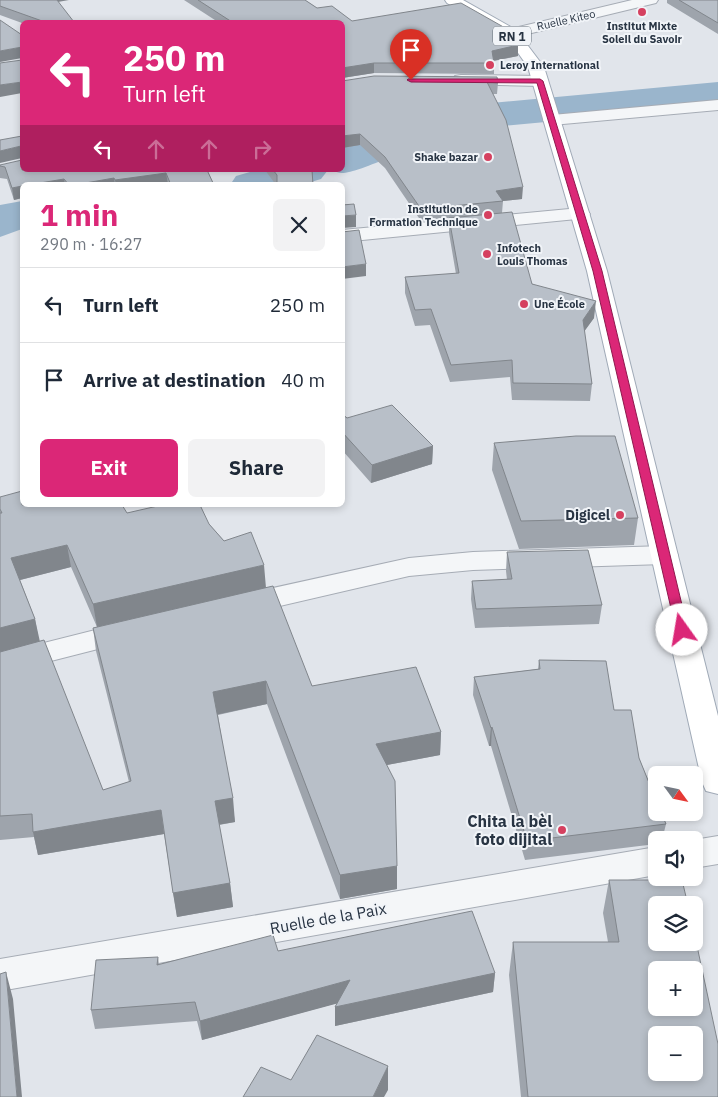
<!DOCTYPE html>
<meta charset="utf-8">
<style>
:root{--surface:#fff;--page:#f2f2f3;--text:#1f2937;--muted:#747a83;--line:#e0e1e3;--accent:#db2777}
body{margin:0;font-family:"IBM Plex Sans",sans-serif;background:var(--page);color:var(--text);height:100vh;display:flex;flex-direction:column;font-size:19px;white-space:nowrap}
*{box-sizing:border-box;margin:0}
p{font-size:16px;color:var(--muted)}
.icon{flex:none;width:28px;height:28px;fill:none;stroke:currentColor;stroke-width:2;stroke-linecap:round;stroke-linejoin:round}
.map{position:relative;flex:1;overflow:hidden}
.drawer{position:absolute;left:20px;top:182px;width:325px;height:325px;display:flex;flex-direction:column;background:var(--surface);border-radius:8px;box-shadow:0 2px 8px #0003}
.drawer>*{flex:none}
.hud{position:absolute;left:20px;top:20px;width:325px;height:152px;border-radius:8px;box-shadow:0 2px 8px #0003;background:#db2777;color:#fff;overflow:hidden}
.needle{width:32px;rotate:123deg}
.controls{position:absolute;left:648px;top:766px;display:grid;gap:10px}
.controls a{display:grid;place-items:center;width:55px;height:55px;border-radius:8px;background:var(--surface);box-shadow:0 2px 8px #0003;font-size:25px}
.pin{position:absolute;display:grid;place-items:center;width:42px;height:42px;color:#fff;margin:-51px -21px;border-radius:50% 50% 50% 0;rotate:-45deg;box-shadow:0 0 5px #0007}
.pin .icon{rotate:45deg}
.me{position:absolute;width:55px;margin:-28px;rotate:347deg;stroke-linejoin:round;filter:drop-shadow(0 0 4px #0008)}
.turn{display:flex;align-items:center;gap:18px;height:105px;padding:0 20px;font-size:22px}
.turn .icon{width:65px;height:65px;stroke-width:2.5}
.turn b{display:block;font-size:35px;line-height:42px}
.lanes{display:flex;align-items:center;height:48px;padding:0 20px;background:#0003;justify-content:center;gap:25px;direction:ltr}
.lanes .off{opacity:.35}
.round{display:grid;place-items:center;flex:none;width:52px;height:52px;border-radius:8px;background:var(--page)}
.overview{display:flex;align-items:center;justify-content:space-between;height:85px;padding:0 20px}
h1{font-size:30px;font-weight:800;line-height:38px;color:var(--accent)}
.primary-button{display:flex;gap:10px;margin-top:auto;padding:10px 20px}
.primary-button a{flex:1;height:58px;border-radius:8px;background:var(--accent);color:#fff;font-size:20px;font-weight:800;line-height:58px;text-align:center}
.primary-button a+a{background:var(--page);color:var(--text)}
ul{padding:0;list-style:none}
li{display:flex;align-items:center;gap:15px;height:75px;padding:0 20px;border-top:1px solid var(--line)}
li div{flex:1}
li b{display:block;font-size:19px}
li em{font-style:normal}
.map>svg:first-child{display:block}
</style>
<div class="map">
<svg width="718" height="1097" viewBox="0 0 718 1097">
<rect width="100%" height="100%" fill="#e1e5eb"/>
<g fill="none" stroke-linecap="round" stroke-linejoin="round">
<path fill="#9ab5cc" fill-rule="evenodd" d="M718,82V106L438,132C423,143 359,173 342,173C339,173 334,171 331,170H342V145L395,124L413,112L427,109Z
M257,170H328L321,179L301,185H230L236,176Z
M22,201V229L0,237V205Z"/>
<defs>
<path id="street" d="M632,0H658L656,3L511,38L506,36L503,33L506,30Z
M461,75L540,76L546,77L548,81L546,85L540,86L455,84L453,80L455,76Z
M718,100V110L552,125L546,124L543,120L546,116L552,115Z
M580,208L587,210L590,214L587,218L342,242V230Z
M664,546L674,549L678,555L674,561L664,564L473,570L409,576L241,615L231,612L227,605L231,598L241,595L409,558L473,552Z
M131,621L141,624L146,631L141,638L0,674V654Z
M718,836V864L694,868V840Z
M656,847V875L0,991V959Z"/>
<path id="primary" d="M445,0H463L516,30L544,67L607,271L718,716V794L706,791L702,782L587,271L528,67L506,36L447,3Z"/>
</defs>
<use href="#street" stroke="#a6acb5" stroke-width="2"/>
<use href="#primary" stroke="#a0aab7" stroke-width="2"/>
<use href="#street" fill="#f4f6f8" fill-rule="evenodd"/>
<use href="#primary" fill="#fff" fill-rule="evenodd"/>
</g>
<path fill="#9ea4ac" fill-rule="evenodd" d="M0,0L74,22H22V23L0,15Z
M184,0H305L317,8L352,21L518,45V56L494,61V74L374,73L342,78V22H218Z
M667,0H718V34L667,3Z
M342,81L498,83L497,94H493L522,199L503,201L502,213L532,284L594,318L584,331L592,384L590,401L512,400L510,377L450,382L430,325L415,326L405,293V277L456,274L449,233V218L421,221L385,168L360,145L342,148Z
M0,165L207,170L214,185H168V184L162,185H22V198L14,200L7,179L0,178Z
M265,170H312L313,185H276Z
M342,414L347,418L433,446L432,464L371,483L342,450Z
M494,443L638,518L634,545L519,549L492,470Z
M0,497L127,513L209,524L266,588L312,686L441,732L440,755L387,765L397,889L340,899L267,704L218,715L235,822L219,825L230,883L233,907L177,917L164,834L38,855L34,837L0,840ZM71,567L97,627L93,628L96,651L129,782L103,790L39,642L35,619L20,580Z
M507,552L602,605L599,624L475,628L471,599L472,581L507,580L506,571Z
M539,660L614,710L639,758L666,824L662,840H656V844L525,860L491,746H489L473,695L474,677L538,669Z
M609,880L718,1097H521L509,975L513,942H608L603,913Z
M278,951L495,973L493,992L335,1026V1007L337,1003L202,1040L197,1021L95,1029L91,1010L158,957L159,965Z"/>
<path fill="#81868c" d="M52,0H69L52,3Z
M518,45V56L492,61V51Z
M22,47V58L0,62V51Z
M374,63V73L342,78V68Z
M22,82V93L0,97V85Z
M360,134V145L342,148V136Z
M21,146L22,158L0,163V151Z
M166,173L168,184L162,185H116L115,180Z
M114,178L115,185H74Z
M64,179L65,185H28Z
M22,186V198L14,200L12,188Z
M523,187L522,199L495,202L496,191Z
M356,215V227L342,228V216Z
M366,264V276L342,279V267Z
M596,301L594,318L581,336L583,320Z
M433,446L432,464L371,483L372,465Z
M67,545L71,567L16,581L11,558Z
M264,565L266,588L97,627L93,604Z
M35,619L40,642L0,652V628Z
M266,681L267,704L215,715L213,692Z
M492,727L491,746H489L491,728Z
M441,732L440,755L376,767V744Z
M233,798L235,822L217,825L215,801Z
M161,810L164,834L38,855L33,832Z
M397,866V889L340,899V875Z
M230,883L233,907L177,917L173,893Z
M6,972L13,999L22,1097H17Z
M495,973L493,992L335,1026V1007Z
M350,980V1000L202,1040L200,1021Z
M388,1066V1090L384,1097H373Z"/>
<path fill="#b8bfc8" stroke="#81868c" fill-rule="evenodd" d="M0,0H57L74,22H45L0,6Z
M198,0H305L317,8L332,6L352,21L461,3L507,29L518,45L492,51L494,63H374L342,68V22H232Z
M679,0H718V23Z
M0,20L22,35V82L0,85V63L22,60V47L0,51Z
M374,76L497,77L498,83L487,82L506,120L523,187L496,191L503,201L421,209L385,157L360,134L342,136V81Z
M22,136V152L21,146L0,151V140Z
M22,160V170H207L214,185H171L166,173L115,180L114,178L74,185H69L64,179L28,185H22V186L12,188L5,167L0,166V165Z
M273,170H312L313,185H277V175Z
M354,204L356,215L342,216V205Z
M512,212L532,284L596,301L583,320L592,384L513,383L512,360L451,365L431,309L415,310L405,277L459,273L449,218Z
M359,230L366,264L342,267V232Z
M392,405L433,446L372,465L342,432V414L347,418Z
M576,436H615L638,518L521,521L494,443Z
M22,491V505H122L127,513L162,505H200L209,524L224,541L251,532L264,565L93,604L67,545L11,558L35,619L0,628V513H2L0,509V497Z
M588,550L602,605L476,609L472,581L512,579L507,552Z
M273,586L312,686L416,667L441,732L376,744L395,781L397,866L340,875L266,681L213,692L233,798L215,801L230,883L173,893L161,810L33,832L32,814L0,816V652L44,640L103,790L131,781L93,628Z
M539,660L606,661L614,710H631L639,758L656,800V812H661L666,824L527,841L492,727L491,728L474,677L540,669Z
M609,880H682L688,905H656V942H694V932L718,1044V1097H528L513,942H619ZM656,970H694V1008H656ZM656,1035H694V1072H656Z
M472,911L495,973L335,1007L350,980L200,1021L195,1002L91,1010L96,960L158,957L157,965L273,935L278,951Z
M6,972L17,1097H0V974Z
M317,1035L388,1066L373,1097H243L261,1067L291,1080Z"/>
<path fill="#db2777" stroke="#8e194d" d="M408,79H540L543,81L602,271L688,630L687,633H678L676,630L593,271L537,83L411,82L407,80Z"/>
<g fill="#d5405f" stroke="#f1f4f8" stroke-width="2">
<circle cx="642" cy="12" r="5"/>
<circle cx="490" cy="65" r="5"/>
<circle cx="488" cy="157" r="5"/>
<circle cx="488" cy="215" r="5"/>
<circle cx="487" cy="254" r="5"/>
<circle cx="524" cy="304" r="5"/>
<circle cx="620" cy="515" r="5"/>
<circle cx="562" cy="830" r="5"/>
</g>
<g text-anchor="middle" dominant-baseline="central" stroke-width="4" stroke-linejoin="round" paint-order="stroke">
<g font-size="11" fill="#283443" stroke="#f1f4f8">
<text transform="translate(566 20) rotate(-13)">Ruelle Kiteo</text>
</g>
<g font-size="11" font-weight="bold" fill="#283443" stroke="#f1f4f8" text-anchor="start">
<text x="642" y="26" text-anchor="middle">Institut Mixte<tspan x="642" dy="13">Soleil du Savoir</tspan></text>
<text x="500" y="65">Leroy International</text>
<text x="478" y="157" text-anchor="end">Shake bazar</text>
<text x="478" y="209" text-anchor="end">Institution de<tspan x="478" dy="13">Formation Technique</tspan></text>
<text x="497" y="248">Infotech<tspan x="497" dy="13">Louis Thomas</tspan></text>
<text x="534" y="304">Une École</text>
</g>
<rect fill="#f1f4f8" stroke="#646e79" stroke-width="1" x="493" y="26.5" width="38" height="19" rx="4"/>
<g font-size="12" font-weight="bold" fill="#283443">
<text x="512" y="36">RN 1</text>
</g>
<g font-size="14" font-weight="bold" fill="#283443" stroke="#f1f4f8" text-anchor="end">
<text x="610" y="515">Digicel</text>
</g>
<g font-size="16" font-weight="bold" fill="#283443" stroke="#f1f4f8" text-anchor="end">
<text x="552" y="821">Chita la bèl<tspan x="552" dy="18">foto dijital</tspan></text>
</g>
<g font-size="16" fill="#283443" stroke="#f1f4f8">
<text transform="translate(328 918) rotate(-10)">Ruelle de la Paix</text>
</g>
</g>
</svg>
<div class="controls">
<a><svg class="needle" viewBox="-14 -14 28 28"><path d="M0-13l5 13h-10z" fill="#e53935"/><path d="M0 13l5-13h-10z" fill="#747a83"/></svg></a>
<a><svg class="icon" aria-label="sound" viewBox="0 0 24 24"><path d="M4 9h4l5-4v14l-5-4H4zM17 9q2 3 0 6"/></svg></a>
<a><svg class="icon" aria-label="layers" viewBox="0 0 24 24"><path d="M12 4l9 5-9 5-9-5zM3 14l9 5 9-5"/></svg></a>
<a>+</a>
<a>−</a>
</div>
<div class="pin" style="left:411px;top:80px;background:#d93025"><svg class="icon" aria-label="arrive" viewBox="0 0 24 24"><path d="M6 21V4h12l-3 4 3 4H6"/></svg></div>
<svg class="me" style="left:682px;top:630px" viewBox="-20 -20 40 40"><circle r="19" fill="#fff"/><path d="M0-13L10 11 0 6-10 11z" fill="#db2777"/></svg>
<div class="hud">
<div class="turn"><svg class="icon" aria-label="left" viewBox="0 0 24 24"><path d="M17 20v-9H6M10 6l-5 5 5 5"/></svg><div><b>250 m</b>Turn left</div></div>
<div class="lanes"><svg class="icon" aria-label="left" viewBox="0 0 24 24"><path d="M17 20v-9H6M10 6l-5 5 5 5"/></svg><svg class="icon off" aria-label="ahead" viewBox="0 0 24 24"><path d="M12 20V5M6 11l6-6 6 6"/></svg><svg class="icon off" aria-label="ahead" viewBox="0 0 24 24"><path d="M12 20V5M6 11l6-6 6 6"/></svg><svg class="icon off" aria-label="right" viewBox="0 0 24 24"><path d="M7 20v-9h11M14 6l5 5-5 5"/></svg></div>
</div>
<section class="drawer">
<div class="overview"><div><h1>1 min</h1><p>290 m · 16:27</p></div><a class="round"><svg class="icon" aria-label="close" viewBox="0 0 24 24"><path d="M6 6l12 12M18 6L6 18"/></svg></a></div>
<ul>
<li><svg class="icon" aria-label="left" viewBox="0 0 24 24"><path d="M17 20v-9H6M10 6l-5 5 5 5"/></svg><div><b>Turn left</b></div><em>250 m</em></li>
<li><svg class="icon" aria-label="arrive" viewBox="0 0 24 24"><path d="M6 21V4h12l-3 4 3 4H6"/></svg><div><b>Arrive at destination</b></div><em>40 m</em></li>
</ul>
<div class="primary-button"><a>Exit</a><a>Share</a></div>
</section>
</div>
